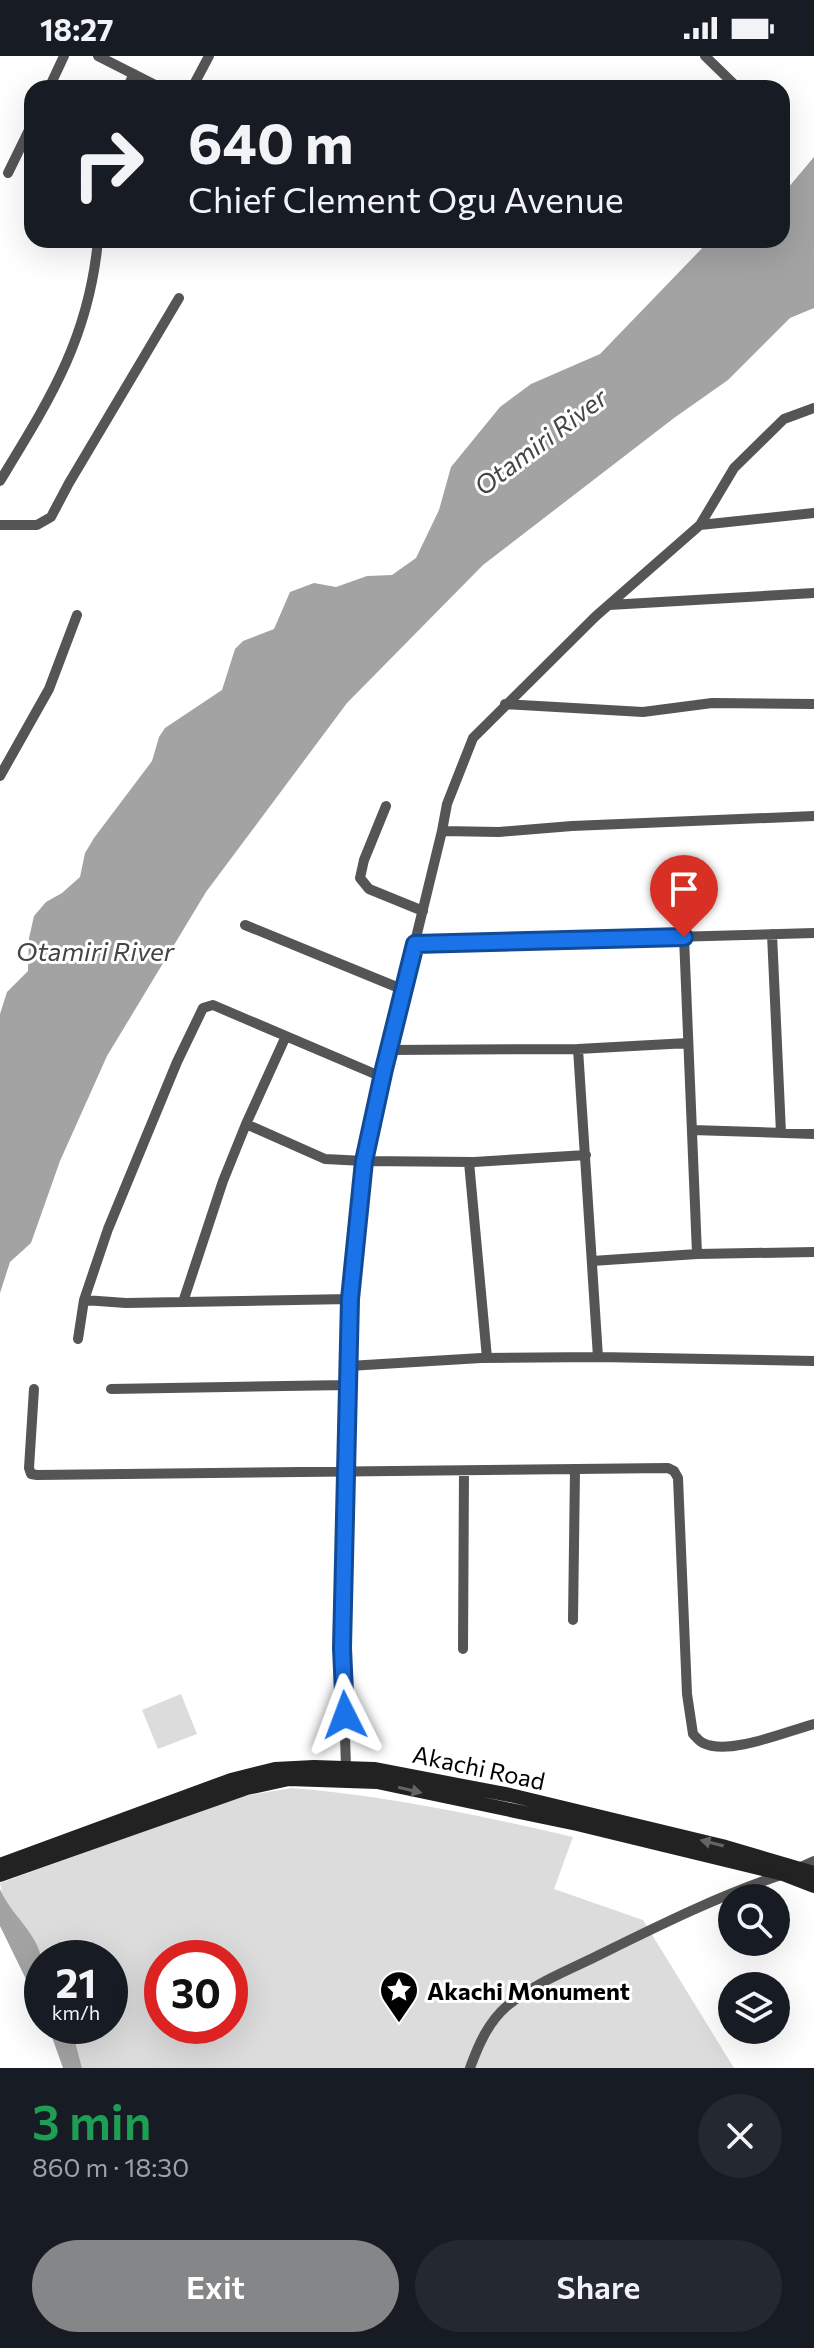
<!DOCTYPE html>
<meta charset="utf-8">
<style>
:root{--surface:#171b24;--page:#242831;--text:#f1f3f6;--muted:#9ea1a6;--accent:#858687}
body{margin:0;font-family:Commissioner,sans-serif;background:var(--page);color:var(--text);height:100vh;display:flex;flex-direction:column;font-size:30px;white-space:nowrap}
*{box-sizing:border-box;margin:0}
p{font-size:26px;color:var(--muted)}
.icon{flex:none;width:44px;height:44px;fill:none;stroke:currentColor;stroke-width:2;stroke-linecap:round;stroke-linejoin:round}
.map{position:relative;height:2012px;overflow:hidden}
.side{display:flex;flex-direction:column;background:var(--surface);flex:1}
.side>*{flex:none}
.top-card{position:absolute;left:24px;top:24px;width:766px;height:168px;border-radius:24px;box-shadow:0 8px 32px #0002;background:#171b24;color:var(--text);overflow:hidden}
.fabs{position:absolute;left:718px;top:1828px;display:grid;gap:16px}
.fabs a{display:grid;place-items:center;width:72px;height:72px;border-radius:50%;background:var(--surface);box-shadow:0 8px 32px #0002;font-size:40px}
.speed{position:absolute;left:24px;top:1884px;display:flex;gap:16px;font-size:40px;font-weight:700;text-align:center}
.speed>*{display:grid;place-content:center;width:104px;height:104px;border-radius:50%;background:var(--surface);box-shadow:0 8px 32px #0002;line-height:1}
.speed small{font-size:20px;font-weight:400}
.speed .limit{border:12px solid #d22;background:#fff;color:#111}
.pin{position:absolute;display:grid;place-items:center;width:68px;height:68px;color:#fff;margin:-82px -34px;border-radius:50% 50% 50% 0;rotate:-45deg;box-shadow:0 0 8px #0007}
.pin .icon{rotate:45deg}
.me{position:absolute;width:88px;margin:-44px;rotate:357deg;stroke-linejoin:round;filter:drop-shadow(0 0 6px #0008)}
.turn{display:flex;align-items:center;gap:28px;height:168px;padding:0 32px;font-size:36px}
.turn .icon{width:104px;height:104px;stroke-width:2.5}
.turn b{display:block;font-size:56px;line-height:68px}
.round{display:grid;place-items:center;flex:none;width:84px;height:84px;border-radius:42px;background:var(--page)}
.summary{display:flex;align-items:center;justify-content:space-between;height:136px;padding:0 32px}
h1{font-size:48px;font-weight:600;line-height:60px;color:#1e9e55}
.cta{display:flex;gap:16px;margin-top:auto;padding:16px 32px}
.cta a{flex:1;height:92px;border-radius:48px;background:var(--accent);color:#fff;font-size:32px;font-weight:600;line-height:92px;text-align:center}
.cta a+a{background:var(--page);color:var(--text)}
.status{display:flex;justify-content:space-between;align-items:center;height:56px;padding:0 40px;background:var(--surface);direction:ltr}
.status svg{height:22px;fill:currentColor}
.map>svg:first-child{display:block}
</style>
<div class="status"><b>18:27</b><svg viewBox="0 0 49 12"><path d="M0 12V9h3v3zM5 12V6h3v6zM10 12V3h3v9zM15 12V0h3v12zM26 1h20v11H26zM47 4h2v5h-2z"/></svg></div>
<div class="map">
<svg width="814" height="2012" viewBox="0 0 814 2012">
<rect width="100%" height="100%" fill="#fff"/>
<path fill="#dcdcdc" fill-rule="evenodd" d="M181,1638L197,1678L158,1693L142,1654Z
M292,1732C387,1740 480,1759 573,1781L554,1833L643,1864L734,2012H82L71,1970H110V1902L42,1903L31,1880L3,1841L0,1827L243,1740ZM162,1902H230V1970H162Z"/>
<path fill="#a3a3a3" d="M814,101V252L790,262L728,324L674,362L483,509L347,647L206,836L107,1000L60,1105L31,1187L10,1206L0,1237V958L7,936L28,915L29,882L34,860L46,846L62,837L80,821L85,797L94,782L152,705L159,681L165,672L222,634L235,593L243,585L274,573L290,536L314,527L336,531L367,520L392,519L416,502L439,454L451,411L500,351L531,328L600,298L710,184H782V139Z
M0,1833C10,1858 38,1877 42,1905C45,1921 42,1940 42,1956L0,1870Z
M48,1970H71L82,2012H63Z"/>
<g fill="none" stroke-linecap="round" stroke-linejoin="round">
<path stroke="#555" stroke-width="10" d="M98,0L161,32
M705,0L738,32
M49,32L64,0
M127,32L134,18
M192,32L209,0
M782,76L784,78
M8,117L32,68
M0,425C50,343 89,282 98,184
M0,469H37L51,461L69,427L179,242
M700,469L814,457
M609,549L814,537
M505,648L643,656L712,647L814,648
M0,720L49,633L77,559
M386,750L364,804L360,822L369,833L423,855
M442,775L499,776L572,770L814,760
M245,869L404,934
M772,878L781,1077
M684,881L697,1198
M415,888L814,877
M578,993L598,1301
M388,994L578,993L688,987
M246,1068L325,1103L364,1105L474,1106L586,1099
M692,1074L814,1078
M469,1106L487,1302
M592,1205L697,1198L814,1196
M84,1244L126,1247L350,1243
M183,1246L223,1125L246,1068L286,980
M78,1283L84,1244L108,1173L177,1006L203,952L213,949L382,1021
M349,1310L481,1302L598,1301L814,1305
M34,1333L29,1412L31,1418L37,1419L668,1412L674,1415L678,1422L687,1638L693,1678C696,1681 699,1685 703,1687C729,1700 787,1675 814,1668
M111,1333L348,1329
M573,1564L575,1414
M463,1593L464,1415
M346,1711L342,1592L350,1243L364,1105L384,1013L442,775L447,748L473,682L596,560L700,469L734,412L784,363L814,352
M796,1813L814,1805
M470,2012C478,1990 488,1966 507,1950C533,1928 567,1915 597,1900C658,1870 718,1840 781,1819"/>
<path stroke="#222" stroke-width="14" d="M0,1809L231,1724L275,1713L314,1711L374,1713L510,1739L722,1790L814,1817
M0,1819L247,1732L289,1723L377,1726L577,1768L783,1818L814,1830"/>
</g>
<defs><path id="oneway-solid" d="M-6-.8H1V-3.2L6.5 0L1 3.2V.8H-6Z" transform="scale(2)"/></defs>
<g fill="#646464">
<use href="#oneway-solid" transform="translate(410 1734) rotate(13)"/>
<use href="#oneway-solid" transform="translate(712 1787) rotate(-166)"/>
</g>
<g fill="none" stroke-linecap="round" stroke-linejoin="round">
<defs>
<path id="route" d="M345,1659L342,1592L350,1243L364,1105L384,1013L415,888L684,881"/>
</defs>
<use href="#route" stroke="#114b97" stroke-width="20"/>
<use href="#route" stroke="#1a73e8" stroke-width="14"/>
</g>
<defs>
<symbol id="sight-pin" viewBox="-11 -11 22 30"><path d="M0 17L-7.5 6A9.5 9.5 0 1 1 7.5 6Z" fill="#000" stroke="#fff"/><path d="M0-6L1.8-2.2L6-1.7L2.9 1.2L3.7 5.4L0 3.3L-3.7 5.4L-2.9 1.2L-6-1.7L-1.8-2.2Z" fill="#fff"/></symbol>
</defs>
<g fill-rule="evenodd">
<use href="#sight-pin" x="377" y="1912" width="44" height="60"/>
</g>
<g text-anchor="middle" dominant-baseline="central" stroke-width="6" stroke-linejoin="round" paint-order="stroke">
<g font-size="24" fill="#000" stroke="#fff">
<text transform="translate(479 1711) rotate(12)">Akachi Road</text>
</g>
<g font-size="24" font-weight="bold" fill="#000" stroke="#fff" text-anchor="start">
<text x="427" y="1934">Akachi Monument</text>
</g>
<g font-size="26" font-style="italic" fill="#444" stroke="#fff">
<text transform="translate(540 385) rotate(-37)">Otamiri River</text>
<text x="95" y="894">Otamiri River</text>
</g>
</g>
</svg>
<div class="fabs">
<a><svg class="icon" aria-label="search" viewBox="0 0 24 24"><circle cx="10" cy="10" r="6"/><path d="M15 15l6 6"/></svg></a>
<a><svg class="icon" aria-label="layers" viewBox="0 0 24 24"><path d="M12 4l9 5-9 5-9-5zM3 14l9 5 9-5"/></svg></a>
</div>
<div class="speed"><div>21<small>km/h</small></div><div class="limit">30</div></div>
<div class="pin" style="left:684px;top:881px;background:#d93025"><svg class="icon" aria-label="arrive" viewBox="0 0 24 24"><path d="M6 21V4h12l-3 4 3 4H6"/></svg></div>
<svg class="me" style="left:345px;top:1659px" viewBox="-20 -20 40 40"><path d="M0-17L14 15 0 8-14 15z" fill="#1a73e8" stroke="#fff" stroke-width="4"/></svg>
<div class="top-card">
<div class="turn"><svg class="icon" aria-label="right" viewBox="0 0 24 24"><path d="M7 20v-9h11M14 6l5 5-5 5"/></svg><div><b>640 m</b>Chief Clement Ogu Avenue</div></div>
</div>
</div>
<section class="side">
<div class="summary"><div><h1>3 min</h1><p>860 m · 18:30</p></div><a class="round"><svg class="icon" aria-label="close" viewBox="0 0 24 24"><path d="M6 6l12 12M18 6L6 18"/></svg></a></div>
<div class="cta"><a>Exit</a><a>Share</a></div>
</section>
